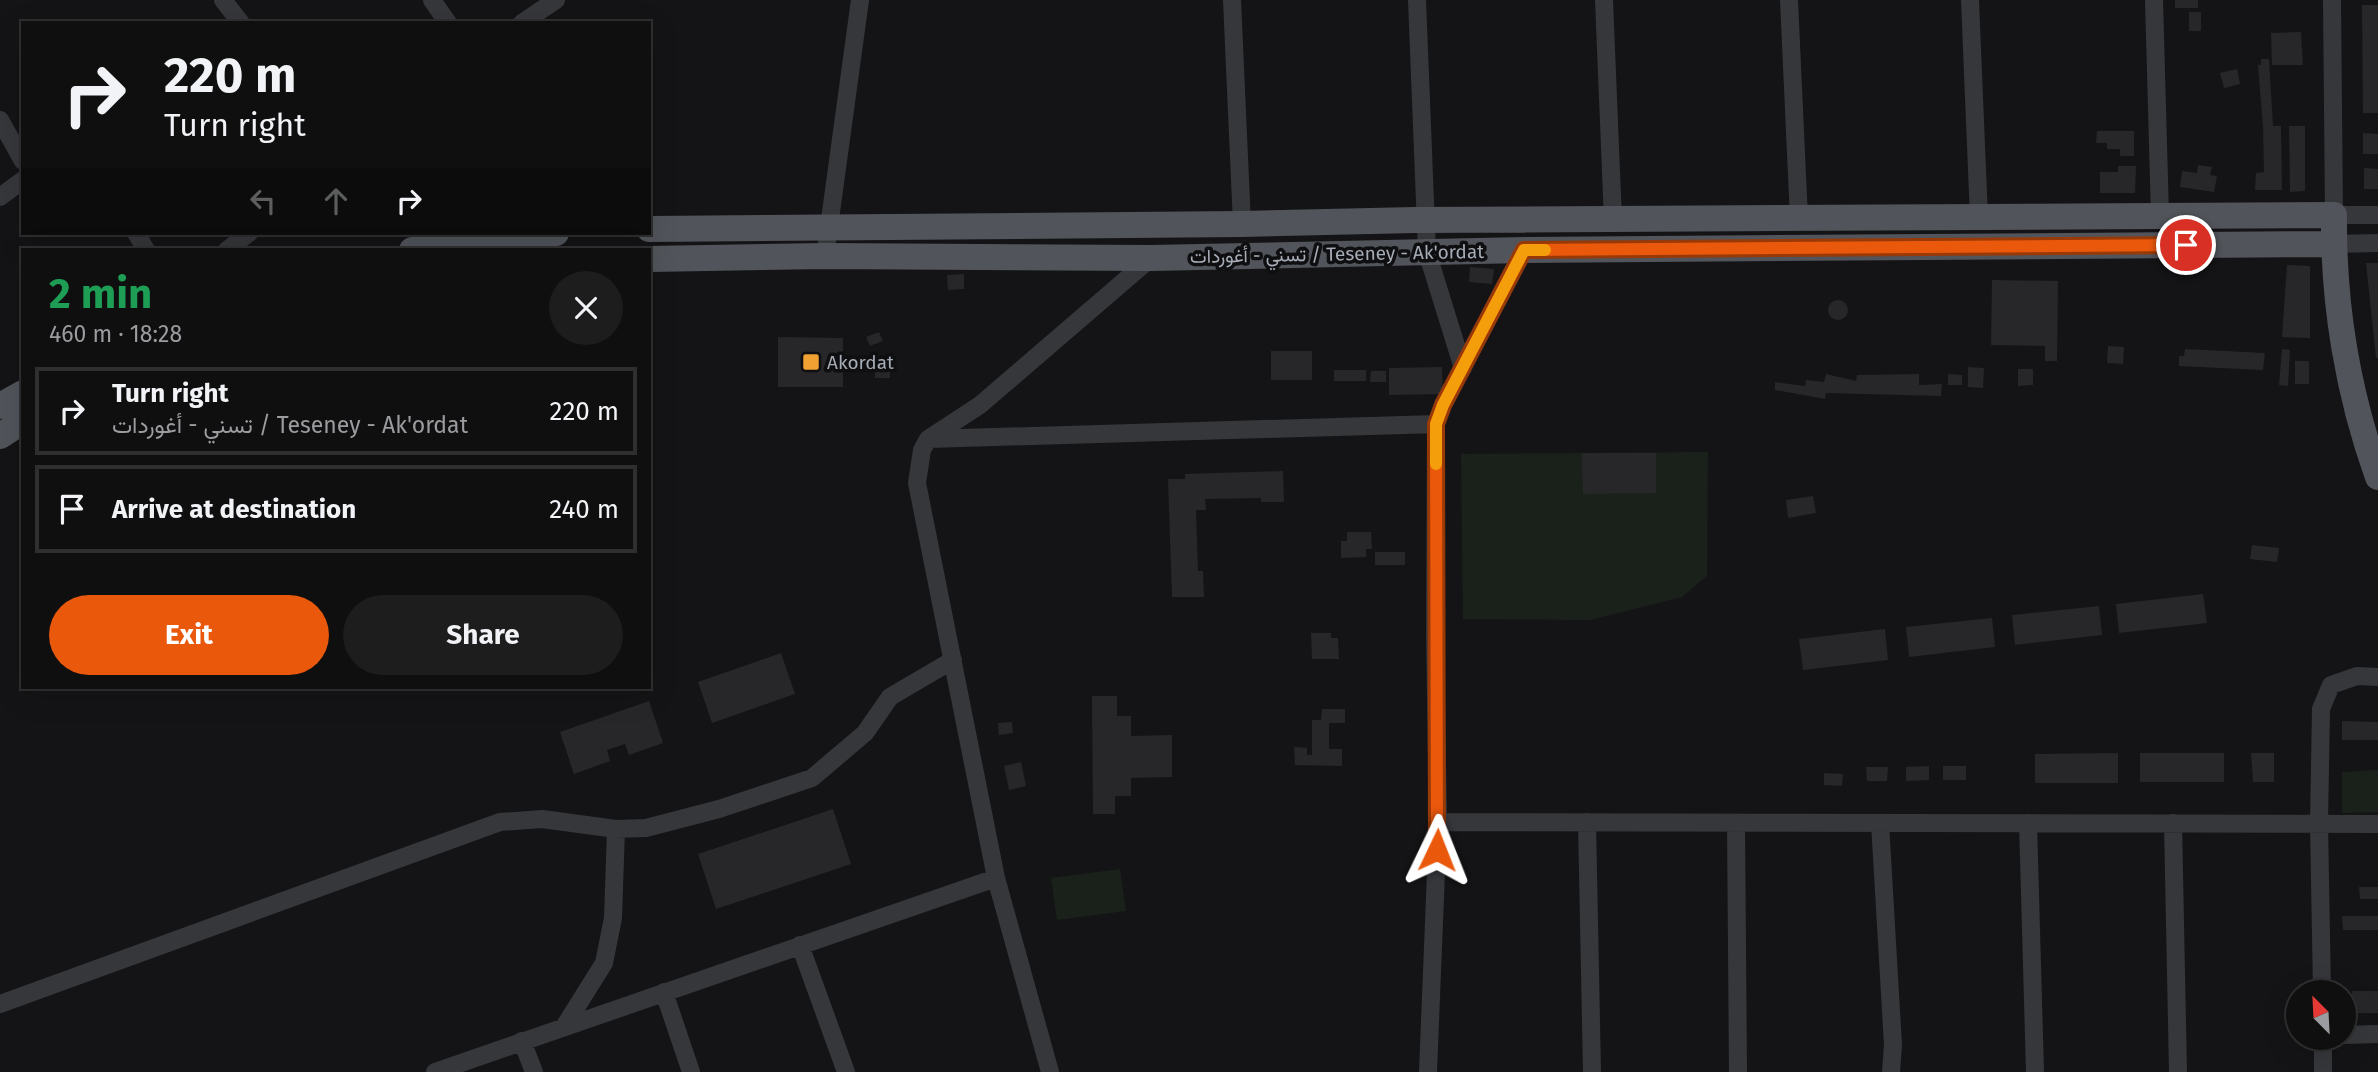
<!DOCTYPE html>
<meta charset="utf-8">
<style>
:root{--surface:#0f0f10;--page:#1d1d1e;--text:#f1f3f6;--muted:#9b9c9f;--line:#2f2f30;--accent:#ea580c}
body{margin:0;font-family:"Fira Sans",Vazirmatn,sans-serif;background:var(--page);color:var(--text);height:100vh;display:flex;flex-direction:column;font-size:26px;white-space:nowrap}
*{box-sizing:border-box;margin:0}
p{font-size:23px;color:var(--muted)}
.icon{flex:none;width:38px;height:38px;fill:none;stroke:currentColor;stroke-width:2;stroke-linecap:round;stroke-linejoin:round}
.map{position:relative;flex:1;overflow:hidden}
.sheet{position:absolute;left:21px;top:248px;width:630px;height:441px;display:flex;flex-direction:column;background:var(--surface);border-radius:0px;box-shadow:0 7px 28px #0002,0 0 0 2px var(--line)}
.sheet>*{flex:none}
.banner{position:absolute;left:21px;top:21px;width:630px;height:214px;border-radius:0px;box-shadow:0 7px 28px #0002,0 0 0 2px var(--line);background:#0f0f10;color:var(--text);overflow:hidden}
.needle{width:46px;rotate:336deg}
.tools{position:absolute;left:2286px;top:980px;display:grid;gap:14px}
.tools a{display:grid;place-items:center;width:70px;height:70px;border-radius:50%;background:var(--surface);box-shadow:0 7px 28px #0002,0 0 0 2px var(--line);font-size:35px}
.pin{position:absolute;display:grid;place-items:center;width:60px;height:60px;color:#fff;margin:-30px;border:4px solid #fff;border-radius:50%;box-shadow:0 2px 7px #0007}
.me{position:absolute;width:77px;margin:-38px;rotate:2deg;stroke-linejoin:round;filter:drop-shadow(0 0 5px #0008)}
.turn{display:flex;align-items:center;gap:24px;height:147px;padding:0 28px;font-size:32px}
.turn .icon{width:91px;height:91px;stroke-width:2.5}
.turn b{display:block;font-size:49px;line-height:60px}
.lanes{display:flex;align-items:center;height:66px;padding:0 28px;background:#0003;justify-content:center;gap:35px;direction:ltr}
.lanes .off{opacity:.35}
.round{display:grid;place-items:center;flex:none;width:74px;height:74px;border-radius:37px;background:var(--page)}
.summary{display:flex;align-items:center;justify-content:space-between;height:119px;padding:0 28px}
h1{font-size:42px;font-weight:700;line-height:52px;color:#1e9e55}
.button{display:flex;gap:14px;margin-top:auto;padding:14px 28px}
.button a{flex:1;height:80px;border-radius:42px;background:var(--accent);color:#fff;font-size:28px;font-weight:700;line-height:80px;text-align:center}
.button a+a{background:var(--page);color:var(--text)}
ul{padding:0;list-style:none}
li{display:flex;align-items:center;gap:21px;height:88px;margin:0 14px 10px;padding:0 14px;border:4px solid var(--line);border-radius:0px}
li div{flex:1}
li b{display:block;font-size:26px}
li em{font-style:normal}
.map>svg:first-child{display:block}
</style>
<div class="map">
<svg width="2378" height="1072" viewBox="0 0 2378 1072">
<rect width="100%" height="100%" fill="#141416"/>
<path fill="#1a211b" d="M1708,452L1707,576L1682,597L1590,620L1463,619L1461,454Z
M2378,770V812L2342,813V772Z
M1120,869L1126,911L1057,920L1051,878Z"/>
<path fill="#27272a" d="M2175,0H2198V8H2175Z
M2362,5H2378V113H2363Z
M2189,12H2201V31H2189Z
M2301,32L2303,65H2272L2271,33Z
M2261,59H2269L2273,126H2281L2282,190H2255L2256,173L2264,172L2263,127L2258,65H2261Z
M2237,69L2240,84L2224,88L2220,73Z
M2289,126H2305V191L2290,192Z
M2097,131H2134V156H2120V149H2107V143H2096Z
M2363,133L2378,134V154H2363Z
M2198,165L2212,167L2210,175L2217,176L2214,192L2180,187L2182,171L2197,173Z
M2118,166H2136L2135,193H2100V172H2118Z
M2364,168L2378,169V189H2364Z
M2366,263H2378V358H2376Z
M2287,265L2310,266V338L2282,337Z
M1470,267L1494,269L1492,284L1469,282Z
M964,274V289L948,290L947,275Z
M1992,280L2058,281L2057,361H2045V346L1991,345Z
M1828 310a10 10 0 1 1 20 0a10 10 0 1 1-20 0Z
M879,332L883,341L870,346L866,337Z
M778,337L843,338V387H778Z
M2108,346L2124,347L2123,364L2107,363Z
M2185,349L2265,353L2263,370L2179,366V356H2184Z
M2282,349L2290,350L2288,386L2279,385Z
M1271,351H1312V380H1271Z
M2295,361H2309V384H2295Z
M875,364H890V378H875Z
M1442,367L1443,394L1389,395V368Z
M1968,367L1984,368L1983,388L1968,387Z
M2018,369H2033V385L2018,386Z
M1334,370H1366V381H1334Z
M1371,371H1386V382H1370Z
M1826,374L1856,381L1857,375L1919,374V385L1942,384L1941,396L1826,393L1825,399L1775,390V382L1805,386L1806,380L1824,382Z
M1948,374L1962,375V385H1948Z
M1582,453H1656V493L1583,494Z
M1283,471L1284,502H1261V498L1205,499L1206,510H1196L1198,571H1203L1204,597H1172L1168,479H1185V474Z
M1813,496L1816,513L1788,518L1786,500Z
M1347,532H1371L1372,549H1366V557L1341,558V541H1347Z
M2252,545L2279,548L2277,562L2250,559Z
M1375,552H1405V565H1375Z
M2203,594L2207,623L2119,633L2116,604Z
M2099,606L2102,635L2015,645L2012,615Z
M1992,618L1995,647L1909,657L1906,627Z
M1885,629L1888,660L1803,670L1799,639Z
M1311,633H1331V638H1338L1339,659H1312Z
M781,653L795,694L712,723L698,682Z
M1092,696H1117V716H1131V736L1172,735V777L1131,778V796H1115V814H1093Z
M649,701L663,743L629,755L625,744L607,750L610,761L574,774L560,732Z
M1322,709H1345V723H1329V749H1342V766L1295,765L1294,747L1307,748V755H1312V720H1321Z
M2342,721L2378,722V740H2342Z
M1012,722L1013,733L999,735L998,723Z
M2118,753V783H2035V754Z
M2140,753H2224V782H2140Z
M2251,753H2274V782H2253Z
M1021,762L1026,786L1009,790L1004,766Z
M1929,766V780L1906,781V767Z
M1943,766H1966V780H1943Z
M1866,767H1888L1887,781H1867Z
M1824,773L1843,774L1842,786L1824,785Z
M833,809L851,864L716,909L698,854Z
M2359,887H2378V899H2360Z
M2342,916H2378V930H2343Z
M2352,991H2378V1013H2352Z"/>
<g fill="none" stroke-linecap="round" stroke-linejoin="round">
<path stroke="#35373b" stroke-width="18" d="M223,0L241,23
M432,0L448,23
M1232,0L1242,224
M1417,0L1427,252L1463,368
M1604,0L1613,220
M1789,0L1799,219
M1970,0L1979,218
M2154,0L2160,216
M2332,0L2334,215H2378
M522,23L556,0
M0,120L23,161
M0,197L23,180
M136,233L146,250
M2334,244L2378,243
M227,250L249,233
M825,256L860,0
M928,439L1436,424
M1438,822L2378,824
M1587,822L1592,1072
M1736,823L1738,1072
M1880,823L1893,1045L1891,1072
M2028,823L2035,1072
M2173,823L2178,1072
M800,945L846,1072
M664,992L691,1072
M2322,992L2319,824L2321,709L2331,685L2357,676L2378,677
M0,1004L500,822L542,819L616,829L646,828L719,809L812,778L865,733L890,697L953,660
M564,1027L604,963L613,918L616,829
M2343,1035L2378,1034
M2323,1038V1072
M522,1041L534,1072
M435,1072L996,878
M1050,1072L996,878L917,483L922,450L928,439L980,405L1151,258
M1428,1072L1438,822L1435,632L1436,424L1443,405L1524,250"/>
<path stroke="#51545a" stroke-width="26" d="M649,229L1242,224L1415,220L2334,215C2333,303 2348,394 2378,477
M412,250L518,234L556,233
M649,259L825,256L1151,258L1524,250L2334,244
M0,406L23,393
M0,436L23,421"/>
</g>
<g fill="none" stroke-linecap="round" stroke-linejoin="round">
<defs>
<path id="route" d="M1437,850L1436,424L1443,405L1524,250L2186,245"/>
</defs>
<use href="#route" stroke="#983908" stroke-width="18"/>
<use href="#route" stroke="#ea580c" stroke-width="12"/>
<path stroke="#f59e0b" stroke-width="12" d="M1436,464V424L1443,405L1524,250H1545"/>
</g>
<rect fill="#f1a032" stroke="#0f0f11" stroke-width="2.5" x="802" y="353" width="18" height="18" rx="3.5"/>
<g text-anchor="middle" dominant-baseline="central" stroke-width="7" stroke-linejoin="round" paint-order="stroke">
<g font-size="19" fill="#a6acb6" stroke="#0f0f11">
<text transform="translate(1337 254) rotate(-1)">تسني - أغوردات / Teseney - Ak'ordat</text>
</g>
<g font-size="19" fill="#a6acb6" stroke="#0f0f11" text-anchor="start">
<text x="827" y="362">Akordat</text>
</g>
</g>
</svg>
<div class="tools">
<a><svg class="needle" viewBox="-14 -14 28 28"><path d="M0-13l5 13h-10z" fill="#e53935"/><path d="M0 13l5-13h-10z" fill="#9b9c9f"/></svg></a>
</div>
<div class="pin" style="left:2186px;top:245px;background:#d93025"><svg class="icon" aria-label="arrive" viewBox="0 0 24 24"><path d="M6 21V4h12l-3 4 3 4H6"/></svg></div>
<svg class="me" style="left:1437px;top:850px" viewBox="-20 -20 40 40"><path d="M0-17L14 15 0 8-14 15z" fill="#ea580c" stroke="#fff" stroke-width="4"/></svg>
<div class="banner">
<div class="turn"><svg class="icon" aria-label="right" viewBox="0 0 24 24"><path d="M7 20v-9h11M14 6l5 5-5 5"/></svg><div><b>220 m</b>Turn right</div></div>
<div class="lanes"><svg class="icon off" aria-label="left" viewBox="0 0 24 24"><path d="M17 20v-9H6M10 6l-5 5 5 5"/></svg><svg class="icon off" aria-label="ahead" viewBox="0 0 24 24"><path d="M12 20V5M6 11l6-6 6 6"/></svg><svg class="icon" aria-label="right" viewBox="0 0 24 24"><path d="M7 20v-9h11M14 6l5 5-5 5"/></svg></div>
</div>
<section class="sheet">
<div class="summary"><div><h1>2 min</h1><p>460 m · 18:28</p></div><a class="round"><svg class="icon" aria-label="close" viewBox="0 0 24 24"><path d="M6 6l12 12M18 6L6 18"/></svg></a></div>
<ul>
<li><svg class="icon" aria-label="right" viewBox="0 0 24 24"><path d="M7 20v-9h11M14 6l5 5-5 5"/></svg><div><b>Turn right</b><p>تسني - أغوردات / Teseney - Ak'ordat</p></div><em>220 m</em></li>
<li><svg class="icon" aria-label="arrive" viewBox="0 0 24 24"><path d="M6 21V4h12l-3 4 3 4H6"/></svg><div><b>Arrive at destination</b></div><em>240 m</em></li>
</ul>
<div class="button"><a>Exit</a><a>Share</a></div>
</section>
</div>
